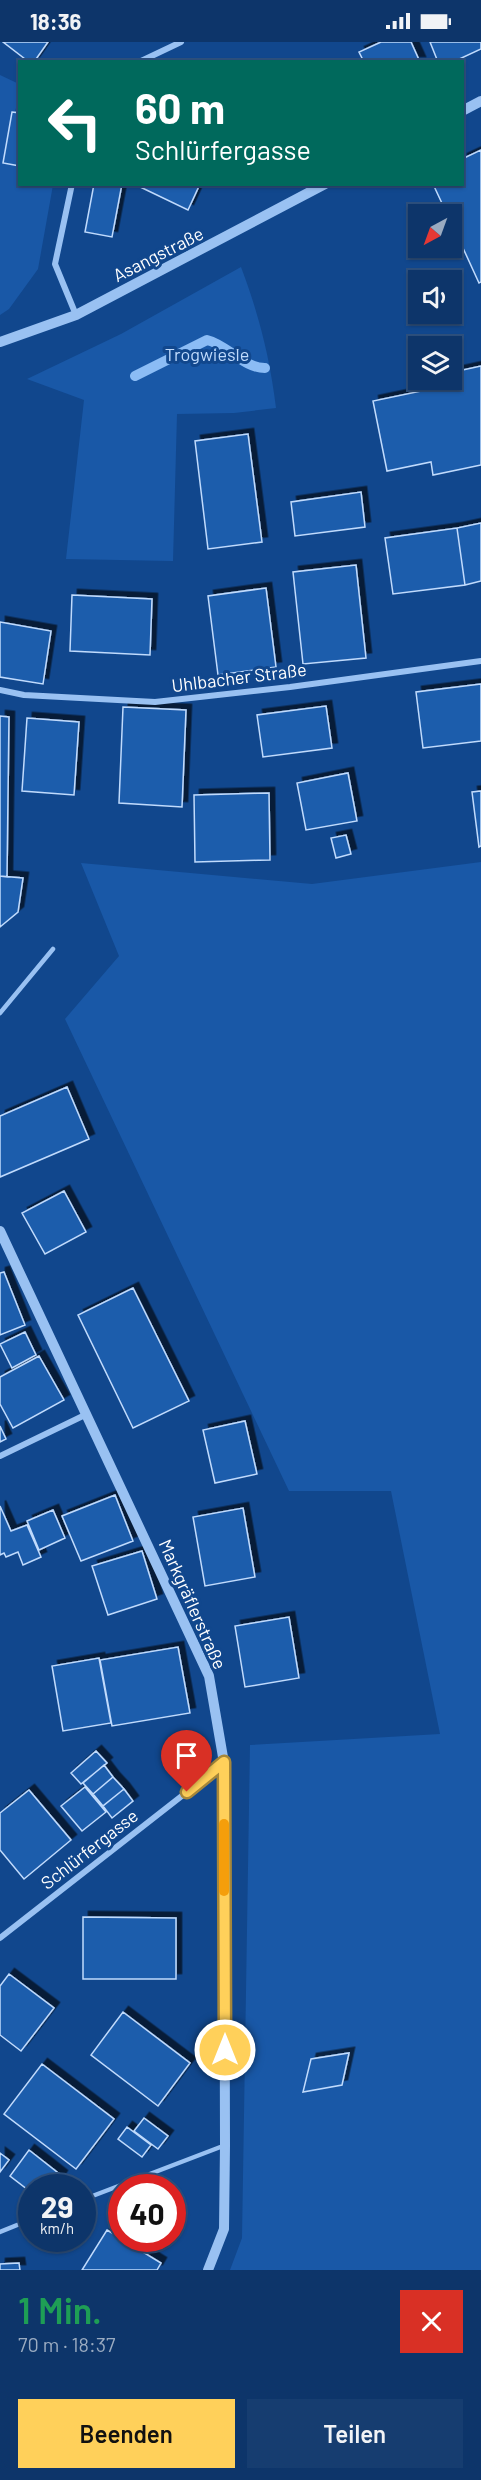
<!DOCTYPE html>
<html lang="de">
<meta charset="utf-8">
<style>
:root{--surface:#0d356a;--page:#163d70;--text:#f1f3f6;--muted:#9aabc1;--line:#2d507e;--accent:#ffd05a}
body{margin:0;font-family:Barlow,sans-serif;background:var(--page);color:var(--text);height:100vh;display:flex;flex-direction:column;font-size:22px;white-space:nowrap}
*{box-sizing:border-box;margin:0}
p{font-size:20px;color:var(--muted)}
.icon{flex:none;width:33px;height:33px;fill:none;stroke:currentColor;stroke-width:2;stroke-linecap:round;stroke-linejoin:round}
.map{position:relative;height:2228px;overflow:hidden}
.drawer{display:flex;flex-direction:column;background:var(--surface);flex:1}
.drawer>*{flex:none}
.guide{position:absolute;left:18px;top:18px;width:446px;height:126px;border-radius:0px;box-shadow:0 2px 4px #0004,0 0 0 2px var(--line);background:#00695c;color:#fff;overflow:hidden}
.needle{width:39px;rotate:221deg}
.fabs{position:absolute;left:408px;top:162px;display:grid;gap:12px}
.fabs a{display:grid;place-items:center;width:54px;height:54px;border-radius:0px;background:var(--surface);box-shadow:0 2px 4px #0004,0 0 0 2px var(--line);font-size:30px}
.speed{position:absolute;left:18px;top:2132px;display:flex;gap:12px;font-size:30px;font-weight:700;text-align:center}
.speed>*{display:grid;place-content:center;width:78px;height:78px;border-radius:50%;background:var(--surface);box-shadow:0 2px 4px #0004,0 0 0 2px var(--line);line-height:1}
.speed small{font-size:15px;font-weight:400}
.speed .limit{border:9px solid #d22;background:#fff;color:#111}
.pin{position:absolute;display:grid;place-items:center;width:51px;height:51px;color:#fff;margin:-62px -26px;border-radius:50% 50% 50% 0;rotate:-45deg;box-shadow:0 0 6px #0007}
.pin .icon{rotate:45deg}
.me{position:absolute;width:66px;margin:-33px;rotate:0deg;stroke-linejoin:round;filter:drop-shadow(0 0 4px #0008)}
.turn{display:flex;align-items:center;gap:21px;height:126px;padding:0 18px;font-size:27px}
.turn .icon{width:78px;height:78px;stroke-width:2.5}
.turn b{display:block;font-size:42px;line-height:51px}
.round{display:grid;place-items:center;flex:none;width:63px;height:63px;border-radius:0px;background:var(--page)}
.overview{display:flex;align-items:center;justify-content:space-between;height:102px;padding:0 18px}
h1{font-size:36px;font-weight:600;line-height:45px;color:#1e9e55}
.button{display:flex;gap:12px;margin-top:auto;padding:12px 18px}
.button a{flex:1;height:69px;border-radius:0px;background:var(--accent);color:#111;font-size:24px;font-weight:600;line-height:69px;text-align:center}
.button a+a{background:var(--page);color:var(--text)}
.status{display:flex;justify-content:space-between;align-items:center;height:42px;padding:0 30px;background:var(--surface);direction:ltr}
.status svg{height:16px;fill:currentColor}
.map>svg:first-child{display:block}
</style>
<div class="status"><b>18:36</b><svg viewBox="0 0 49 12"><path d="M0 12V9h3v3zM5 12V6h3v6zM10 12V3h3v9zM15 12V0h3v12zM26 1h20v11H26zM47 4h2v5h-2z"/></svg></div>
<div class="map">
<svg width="481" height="2228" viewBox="0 0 481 2228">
<defs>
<filter id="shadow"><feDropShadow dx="5.5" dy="-5.5" stdDeviation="0" flood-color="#0009"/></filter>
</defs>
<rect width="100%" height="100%" fill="#11478d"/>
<path fill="#1958a7" d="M0,33L19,42L20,142L53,143L38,227L9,267L0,273Z
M241,225C259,273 270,316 276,366L234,371L177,372L173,519L66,517L84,358L27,337L121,292Z
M481,820V2228H230L242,2196L250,1703L440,1692L391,1449H289L65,977L119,914L81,821L312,842Z"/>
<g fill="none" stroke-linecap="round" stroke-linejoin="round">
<path stroke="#8bbcf5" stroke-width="10" d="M135,334L207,298C228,303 243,326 265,326"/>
</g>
<path fill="#1f5dac" stroke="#c0dbfd" stroke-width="1.5" filter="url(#shadow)" d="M3,0H48L34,20H29Z
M381,0H411L420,20H364L359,10Z
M430,0H481V7L453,20H438Z
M12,70L20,71V124L3,121Z
M481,108V240L479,241L452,182V172H447L433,142H462V117Z
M94,142H122L112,195L85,190Z
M134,142H200L188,168Z
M481,324V423L433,433L431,420L387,429L373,359L460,341L458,329Z
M248,392L262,500L208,507L195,399Z
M361,450L365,485L295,494L291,460Z
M481,481V539L465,543L457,486Z
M457,486L465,543L393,552L385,496Z
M356,523L366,616L303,622L293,530Z
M266,546L276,625L218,633L208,554Z
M72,553L152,557L150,613L70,609Z
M0,580L51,589L43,642L0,635Z
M481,642V699L423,706L416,650Z
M326,664L332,706L263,715L257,673Z
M123,665L186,668L182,765L119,761Z
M0,674L9,675L7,835L0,834Z
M27,676L79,680L74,753L22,749Z
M348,731L357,779L306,788L297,741Z
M481,749V804L479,805L472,750Z
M269,751L270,818L195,820L194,753Z
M346,793L351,812L336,816L331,796Z
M0,834L23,836L18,870L0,885Z
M67,1045L89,1097L0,1135V1074Z
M64,1149L86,1190L45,1212L22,1171Z
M4,1230L25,1283L0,1293V1231Z
M133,1246L189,1359L133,1386L78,1273Z
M25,1290L36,1313L12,1326L0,1302Z
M39,1314L64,1358L13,1386L0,1362V1335Z
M245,1379L257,1432L215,1441L203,1388Z
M0,1384L6,1397L0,1400Z
M115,1453L133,1499L81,1519L62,1474Z
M0,1464L11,1489L27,1483L41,1515L23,1523L18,1510L6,1515L4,1511L0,1513Z
M243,1466L255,1535L205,1544L193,1475Z
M53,1468L65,1496L39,1508L27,1479Z
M142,1509L157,1557L108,1573L92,1524Z
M289,1575L299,1636L245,1645L235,1584Z
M178,1605L190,1671L112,1684L100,1618Z
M99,1616L111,1681L63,1689L52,1624Z
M96,1709L107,1721L81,1742L71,1731Z
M104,1723L113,1735L93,1752L83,1741Z
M113,1735L124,1747L103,1764L93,1752Z
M85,1745L106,1770L82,1789L61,1764Z
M124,1747L133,1759L112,1776L103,1764Z
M29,1748L71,1798L24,1837L0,1808V1771Z
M83,1875L176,1876V1937H83Z
M9,1932L54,1966L21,2009L0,1993V1944Z
M123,1970L190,2021L158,2064L91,2013Z
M349,2011L342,2043L303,2050L311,2017Z
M42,2022L114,2077L76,2127L4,2072Z
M144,2076L168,2094L158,2107L134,2089Z
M127,2085L151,2103L142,2115L118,2097Z
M29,2108L62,2134L54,2145H32V2151L10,2134Z
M0,2111L9,2118L0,2130Z
M107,2188L161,2221L157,2228H82Z
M19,2221L20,2228H0V2222Z"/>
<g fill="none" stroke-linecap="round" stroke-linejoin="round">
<path stroke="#99c1f2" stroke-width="4.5" d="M0,971L53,907
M82,2158L223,2104
M0,2190L32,2177"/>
<path stroke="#99c1f2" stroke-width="6" d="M139,20L181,0
M72,142L55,222L76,273
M0,648L24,653L155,660L290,645L481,619
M0,1414L87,1372
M0,1896L224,1721"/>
<path stroke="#99c1f2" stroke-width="10" d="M462,69L481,59
M0,300L76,273L325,142
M0,1189L209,1634L224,1721L225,2103L224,2187L208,2228"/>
</g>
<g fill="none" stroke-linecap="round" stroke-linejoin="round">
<defs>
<path id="route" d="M187,1750L224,1720L225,2008"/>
</defs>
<use href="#route" stroke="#a6873a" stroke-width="15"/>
<use href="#route" stroke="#ffd05a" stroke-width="10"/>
<path stroke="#f59e0b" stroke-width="10" d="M224,1782V1849"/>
</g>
<g text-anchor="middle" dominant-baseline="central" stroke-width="6" stroke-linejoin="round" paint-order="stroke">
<g font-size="18" fill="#fff" stroke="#11478d">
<text transform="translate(158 212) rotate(-27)">Asangstraße</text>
<text transform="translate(239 635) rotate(-7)">Uhlbacher Straße</text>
<text transform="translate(193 1562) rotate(66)">Markgräflerstraße</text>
<text transform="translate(89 1807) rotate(-38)">Schlürfergasse</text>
</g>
<g font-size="18" fill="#c0dbfd" stroke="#11478d">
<text x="207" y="312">Trogwiesle</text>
</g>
</g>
</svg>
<div class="fabs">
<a><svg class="needle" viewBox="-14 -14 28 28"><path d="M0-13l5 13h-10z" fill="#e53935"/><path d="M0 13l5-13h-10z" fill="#9aabc1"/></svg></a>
<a><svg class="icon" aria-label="sound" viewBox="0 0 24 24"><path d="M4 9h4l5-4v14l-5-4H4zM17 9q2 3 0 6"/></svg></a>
<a><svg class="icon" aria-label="layers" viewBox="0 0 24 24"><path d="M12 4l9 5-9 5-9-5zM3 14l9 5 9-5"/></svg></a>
</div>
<div class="speed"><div>29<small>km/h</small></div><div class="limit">40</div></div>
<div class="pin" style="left:187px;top:1750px;background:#d93025"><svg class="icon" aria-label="arrive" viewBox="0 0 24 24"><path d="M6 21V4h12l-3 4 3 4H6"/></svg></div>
<svg class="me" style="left:225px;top:2008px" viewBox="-20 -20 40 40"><circle r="17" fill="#ffd05a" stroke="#fff" stroke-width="3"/><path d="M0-11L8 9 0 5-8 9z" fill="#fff"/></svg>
<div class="guide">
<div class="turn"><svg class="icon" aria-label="left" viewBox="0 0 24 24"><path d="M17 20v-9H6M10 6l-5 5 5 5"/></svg><div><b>60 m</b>Schlürfergasse</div></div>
</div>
</div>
<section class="drawer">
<div class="overview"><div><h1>1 Min.</h1><p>70 m · 18:37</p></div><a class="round" style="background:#d93025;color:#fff"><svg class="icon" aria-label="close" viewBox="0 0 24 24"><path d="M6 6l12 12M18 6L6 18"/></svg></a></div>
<div class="button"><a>Beenden</a><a>Teilen</a></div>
</section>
